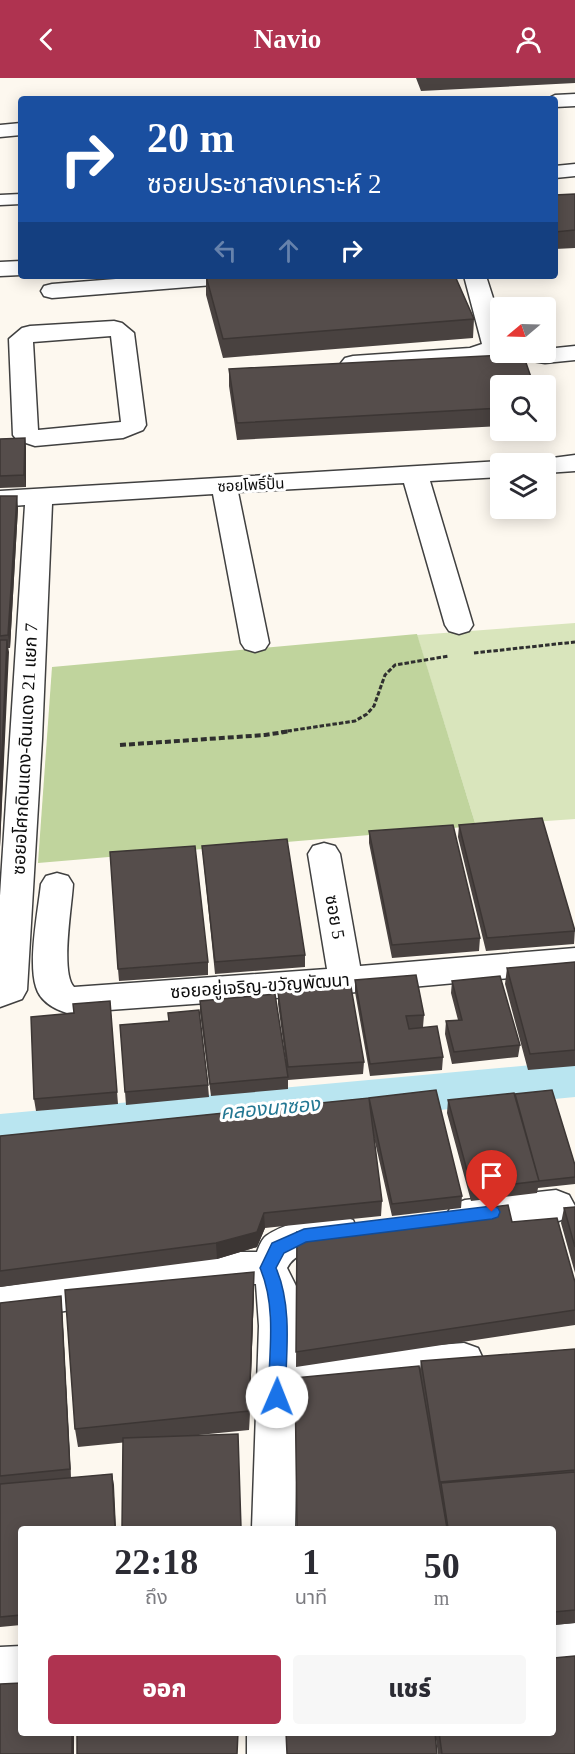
<!DOCTYPE html>
<html lang="th">
<meta charset="utf-8">
<style>
:root{--surface:#fff;--page:#f7f7f7;--text:#2b2b33;--muted:#7c7c81;--accent:#af3350}
body{margin:0;font-family:"Times New Roman","Noto Sans Thai",serif;background:var(--page);color:var(--text);height:100vh;display:flex;flex-direction:column;font-size:22px;white-space:nowrap}
*{box-sizing:border-box;margin:0}
p{font-size:20px;color:var(--muted)}
.icon{flex:none;width:33px;height:33px;fill:none;stroke:currentColor;stroke-width:2;stroke-linecap:round;stroke-linejoin:round}
.map{position:relative;flex:1;overflow:hidden}
.details{position:absolute;left:18px;top:1448px;width:538px;height:210px;display:flex;flex-direction:column;background:var(--surface);border-radius:6px;box-shadow:0 3px 15px #0003}
.details>*{flex:none}
.banner{position:absolute;left:18px;top:18px;width:540px;height:183px;border-radius:6px;box-shadow:0 3px 15px #0003;background:#1a4fa0;color:#fff;overflow:hidden}
.needle{width:39px;rotate:251deg}
.buttons{position:absolute;left:490px;top:219px;display:grid;gap:12px}
.buttons a{display:grid;place-items:center;width:66px;height:66px;border-radius:6px;background:var(--surface);box-shadow:0 3px 15px #0003;font-size:30px}
.pin{position:absolute;display:grid;place-items:center;width:51px;height:51px;color:#fff;margin:-62px -26px;border-radius:50% 50% 50% 0;rotate:-45deg;box-shadow:0 0 6px #0007}
.pin .icon{rotate:45deg}
.me{position:absolute;width:66px;margin:-33px;rotate:1deg;stroke-linejoin:round;filter:drop-shadow(0 0 4px #0008)}
.turn{display:flex;align-items:center;gap:21px;height:126px;padding:0 30px;font-size:27px}
.turn .icon{width:78px;height:78px;stroke-width:2.5}
.turn b{display:block;font-size:42px;line-height:51px}
.lanes{display:flex;align-items:center;height:57px;padding:0 30px;background:#0003;justify-content:center;gap:30px;direction:ltr}
.lanes .off{opacity:.35}
.eta{display:flex;justify-content:space-evenly;align-items:center;height:102px;text-align:center}
.eta b{font-size:36px;font-weight:800;line-height:42px}
.button{display:flex;gap:12px;margin-top:auto;padding:12px 30px}
.button a{flex:1;height:69px;border-radius:6px;background:var(--accent);color:#fff;font-size:24px;font-weight:800;line-height:69px;text-align:center}
.button a+a{background:var(--page);color:var(--text)}
header{display:flex;justify-content:space-between;align-items:center;height:78px;padding:0 30px;background:var(--accent);color:#fff;font-size:27px;font-weight:800}
.map>svg:first-child{display:block}
</style>
<header><svg class="icon" aria-label="back" viewBox="0 0 24 24"><path d="M15 5l-7 7 7 7"/></svg>Navio<svg class="icon" aria-label="person" viewBox="0 0 24 24"><circle cx="12" cy="8" r="4"/><path d="M4 21q1-7 8-7t8 7"/></svg></header>
<div class="map">
<svg width="575" height="1676" viewBox="0 0 575 1676">
<rect width="100%" height="100%" fill="#fdf8ef"/>
<path fill="#d9e5bc" d="M575,545V741L476,748L417,557Z"/>
<path fill="#c0d49d" d="M417,556L476,748L38,785L52,589Z"/>
<g fill="none" stroke-linecap="round" stroke-linejoin="round">
<path fill="#b9e5f0" fill-rule="evenodd" d="M575,983V1019L0,1074V1036Z"/>
<defs>
<path id="lane" d="M21,116V126L0,127V117Z"/>
<path id="street" d="M575,16V28L555,29V21H547L555,17Z
M21,45V57L0,59V47Z
M575,86V98L555,100V88Z
M21,183V197L0,198V184Z
M154,198H249L246,203L238,205L52,220L44,218L41,213L44,208L52,206Z
M464,198H486L501,245L500,275L474,284L353,292L345,290L341,285L345,280L353,278L470,270L482,266Z
M114,243L122,245L134,255L146,347L143,352L123,360L35,368L17,362L13,357L9,261L22,250L30,248ZM111,258L121,344L38,352L33,264Z
M575,268V282L545,285L506,279L503,274H546V271Z
M575,377V393L546,395V386H534L537,382Z
M501,383L510,386H501V399L430,403L473,547L469,553L459,556L449,553L445,547L404,405L238,414L269,565L265,571L255,574L245,571L241,565L213,416L52,426L42,661L27,912L22,921L0,929V818L25,427L0,429V413Z
M324,765L335,768L340,776L360,888L575,870V894L346,915L67,935C54,931 40,923 36,909C28,884 38,833 41,806L46,798L57,795L68,798L73,806C72,827 60,895 74,909L327,891L308,776L313,768Z
M556,1112L569,1117L575,1128L569,1139L556,1144L465,1154L452,1149L446,1138L452,1127L465,1122Z
M339,1137L353,1142L358,1153L353,1164C332,1171 298,1168 287,1190L297,1210L298,1278L464,1265L478,1270L484,1283L478,1296L464,1301L298,1314L295,1450H252L259,1248L256,1206H239L0,1243V1209L239,1174H257C259,1168 262,1161 266,1158C287,1143 315,1141 339,1137Z
M575,1545V1589L554,1591V1547Z
M21,1568V1614L0,1615V1569Z
M247,1654H293V1676H247Z"/>
</defs>
<use href="#lane" stroke="#404040" stroke-width="3"/>
<use href="#street" stroke="#404040" stroke-width="3"/>
<path stroke="#2f2f2f" stroke-width="3" stroke-dasharray="4.5 2" stroke-linecap="butt" d="M474,575L575,564
M281,654L355,643L367,636L374,628L385,597L395,587L449,578"/>
<path stroke="#2f2f2f" stroke-width="4" stroke-dasharray="6 3" stroke-linecap="butt" d="M120,667L265,657L291,653"/>
<use href="#lane" fill="#fff" fill-rule="evenodd"/>
<use href="#street" fill="#fff" fill-rule="evenodd"/>
</g>
<path fill="#494240" d="M416,0H575V5L421,13Z
M575,116V170L555,171V117Z
M206,198L474,241L473,260L223,280L206,217Z
M229,291L501,308V348L237,362L229,308Z
M25,360L26,371V409L0,410V361Z
M0,418L18,430L10,570H8L0,769Z
M459,747L575,851L574,866L486,873L458,759Z
M369,753L480,860L479,873L392,880L369,765Z
M202,768L305,877V889L215,896Z
M208,884V897L119,903L118,891Z
M575,884V988L528,992L505,906L507,890Z
M355,902L424,937L423,949L443,979L442,992L370,998L355,914Z
M452,903L520,967L518,979L452,986L445,956L446,943L458,942L451,915Z
M278,914L364,984L363,996L288,1002V1011L211,1018L200,935V923L286,986L278,926Z
M110,923L118,1026L36,1033L34,1021L74,935Z
M120,947L208,1007L209,1019L126,1027Z
M369,1020L462,1118L461,1130L392,1138L372,1051L382,1123L381,1138L265,1150L257,1169L217,1181L0,1209V1058Z
M448,1022L575,1087V1106L538,1110L537,1115L471,1123L447,1035Z
M575,1129V1195L561,1145L564,1130Z
M512,1144L575,1204V1247L296,1289L297,1154Z
M254,1213L249,1352L78,1369L75,1351Z
M0,1225L62,1230L71,1400L114,1407L21,1450V1547L0,1549Z
M575,1271V1545L554,1547V1450H296L420,1291L421,1283Z
M435,1654H554L575,1676H438Z"/>
<path fill="#3c3634" d="M25,360L26,371V409L24,397Z
M17,418L18,430L10,570L8,557Z
M7,562L9,574L0,769V717Z
M264,1135L265,1150L257,1169L217,1181L216,1165Z
M254,1194V1213L249,1352V1333Z
M61,1218L62,1230L71,1402L70,1391Z
M112,1396L114,1407L116,1450H115Z
M72,1654H74V1676H72Z"/>
<path fill="#554d4b" stroke="#3c3634" stroke-width="1.5" d="M575,116V152L555,154V117Z
M206,198H455L474,241L223,261Z
M523,276L534,308H501V330L237,345L229,291Z
M25,360L24,397L0,398V361Z
M0,418H17L8,557L0,558Z
M0,562H7L0,717Z
M542,740L575,853L487,860L459,747Z
M453,747L480,860L392,867L369,753Z
M287,761L305,877L215,884L202,768Z
M195,768L208,884L118,891L110,774Z
M575,884V972L530,976L507,890Z
M416,897L424,937L406,938L409,951L437,948L443,979L370,986L355,902Z
M500,898L520,967L454,974L446,943L462,942L452,903Z
M351,909L364,984L288,989L278,914Z
M275,916L288,999L210,1006L200,923Z
M110,923L117,1014L34,1021L31,939L74,935L73,926Z
M199,932L208,1007L125,1014L120,947L169,943L168,935Z
M436,1012L462,1118L392,1126L369,1020Z
M552,1012L575,1087V1099L539,1103L515,1016Z
M514,1015L539,1103L472,1111L448,1022Z
M369,1020L382,1123L264,1135L257,1154L216,1165L0,1193V1058Z
M508,1127L512,1144L557,1140L575,1204V1232L296,1274L297,1154Z
M575,1129V1169L564,1130Z
M254,1194L249,1333L75,1351L65,1212Z
M61,1218L70,1391L0,1398V1225Z
M575,1271V1392L440,1404L421,1283Z
M419,1288L447,1450H297L295,1300Z
M238,1356L241,1450H122L123,1360Z
M575,1394V1532L554,1534V1450H448L441,1405Z
M112,1396L115,1450H21V1537L0,1539V1406Z
M575,1578V1676H442L439,1654H554V1580Z
M21,1605V1654H72V1676H0V1606Z
M77,1654H238L237,1676H77Z
M286,1654H435L437,1676H287Z"/>
<path fill="#1a73e8" stroke="#114b97" stroke-width="1.5" d="M492,1128L498,1130L500,1134L498,1139L492,1141L306,1164L284,1175L276,1190C293,1229 286,1277 285,1319L283,1325L277,1327L271,1325L268,1319C269,1277 277,1229 260,1190L272,1165L304,1151Z"/>
<g text-anchor="middle" dominant-baseline="central" stroke-width="6" stroke-linejoin="round" paint-order="stroke">
<g font-size="15" fill="#0d0d0d" stroke="#fff">
<text transform="translate(251 407) rotate(-3)">ซอยโพธิ์ปั้น</text>
</g>
<g font-size="18" fill="#0d0d0d" stroke="#fff">
<text transform="translate(25 671) rotate(-87)">ซอยอโศกดินแดง-ดินแดง 21 แยก 7</text>
<text transform="translate(335 839) rotate(80)">ซอย 5</text>
<text transform="translate(260 908) rotate(-4)">ซอยอยู่เจริญ-ขวัญพัฒนา</text>
</g>
<g font-size="20" font-style="italic" fill="#237793" stroke="#fff">
<text transform="translate(270 1030) rotate(-5)">คลองนาซอง</text>
</g>
</g>
</svg>
<div class="buttons">
<a><svg class="needle" viewBox="-14 -14 28 28"><path d="M0-13l5 13h-10z" fill="#e53935"/><path d="M0 13l5-13h-10z" fill="#7c7c81"/></svg></a>
<a><svg class="icon" aria-label="search" viewBox="0 0 24 24"><circle cx="10" cy="10" r="6"/><path d="M15 15l6 6"/></svg></a>
<a><svg class="icon" aria-label="layers" viewBox="0 0 24 24"><path d="M12 4l9 5-9 5-9-5zM3 14l9 5 9-5"/></svg></a>
</div>
<div class="pin" style="left:492px;top:1134px;background:#d93025"><svg class="icon" aria-label="arrive" viewBox="0 0 24 24"><path d="M6 21V4h12l-3 4 3 4H6"/></svg></div>
<svg class="me" style="left:277px;top:1319px" viewBox="-20 -20 40 40"><circle r="19" fill="#fff"/><path d="M0-13L10 11 0 6-10 11z" fill="#1a73e8"/></svg>
<div class="banner">
<div class="turn"><svg class="icon" aria-label="right" viewBox="0 0 24 24"><path d="M7 20v-9h11M14 6l5 5-5 5"/></svg><div><b>20 m</b>ซอยประชาสงเคราะห์ 2</div></div>
<div class="lanes"><svg class="icon off" aria-label="left" viewBox="0 0 24 24"><path d="M17 20v-9H6M10 6l-5 5 5 5"/></svg><svg class="icon off" aria-label="ahead" viewBox="0 0 24 24"><path d="M12 20V5M6 11l6-6 6 6"/></svg><svg class="icon" aria-label="right" viewBox="0 0 24 24"><path d="M7 20v-9h11M14 6l5 5-5 5"/></svg></div>
</div>
<section class="details">
<div class="eta">
<div><b>22:18</b><p>ถึง</p></div>
<div><b>1</b><p>นาที</p></div>
<div><b>50</b><p>m</p></div>
</div>
<div class="button"><a>ออก</a><a>แชร์</a></div>
</section>
</div>
